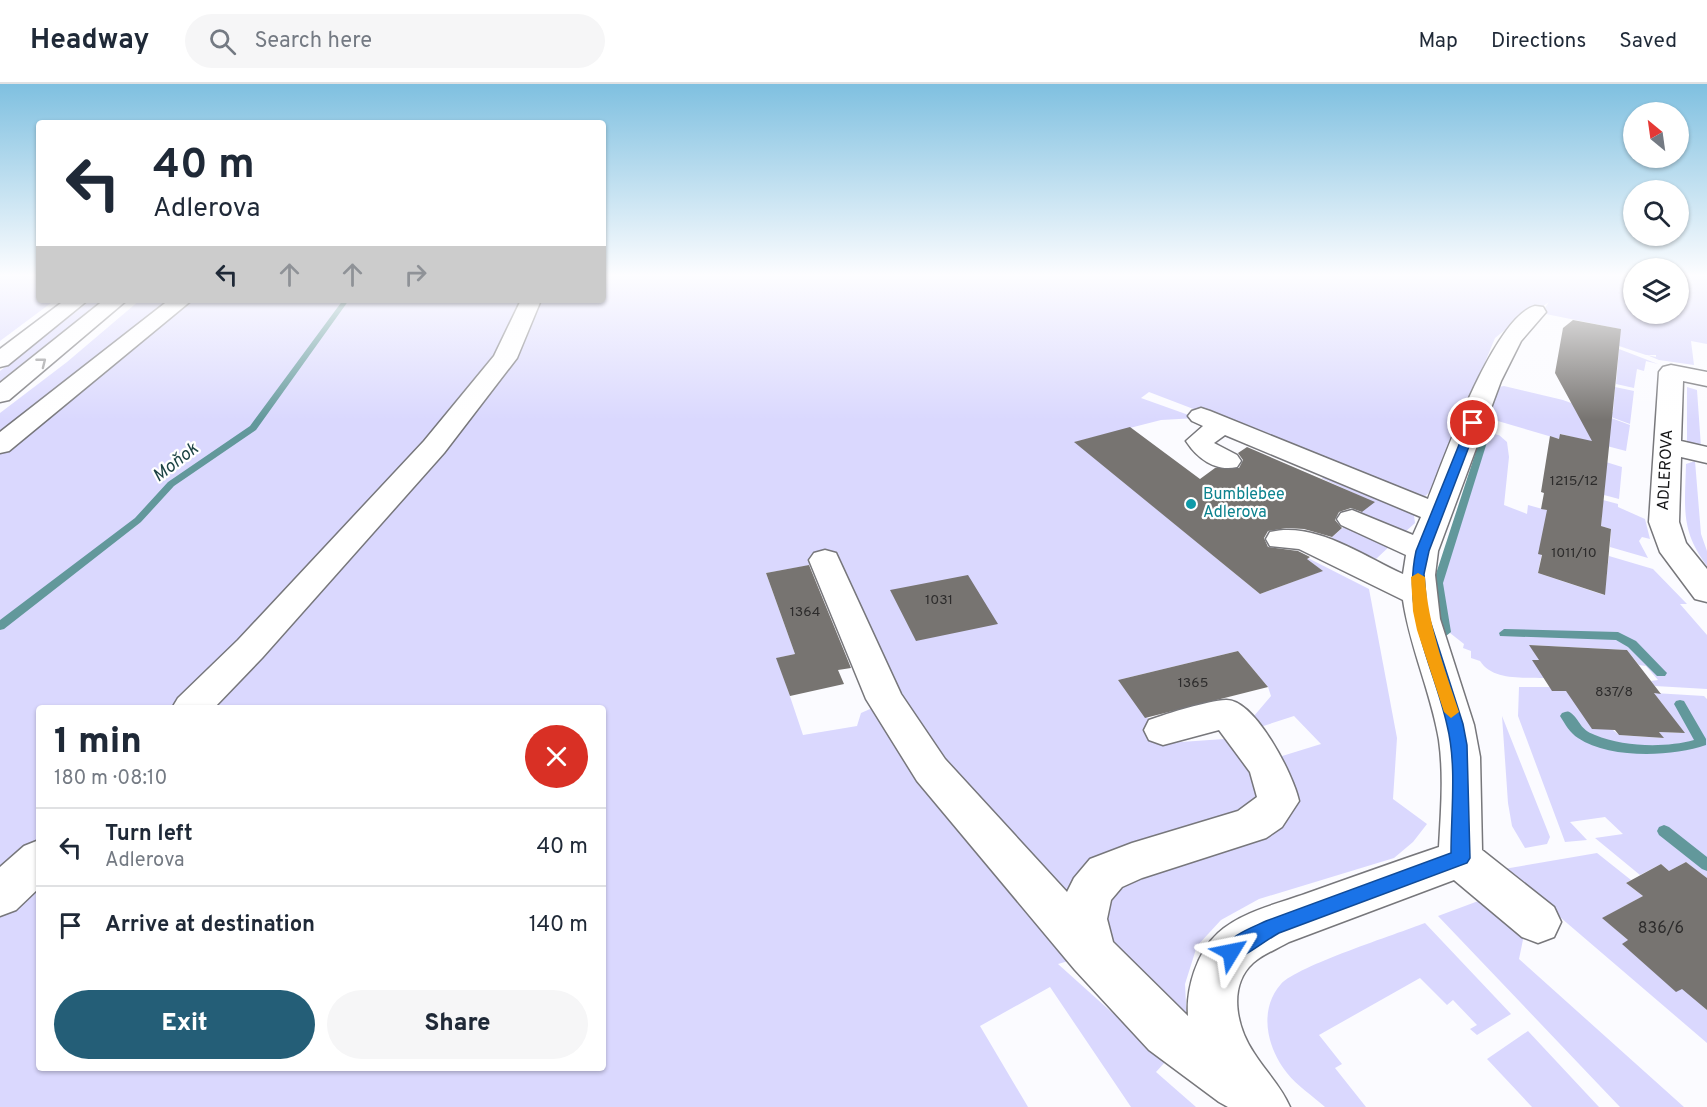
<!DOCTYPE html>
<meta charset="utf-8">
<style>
:root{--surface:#fff;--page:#f6f6f7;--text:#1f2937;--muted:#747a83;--line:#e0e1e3;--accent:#245e77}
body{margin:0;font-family:Overpass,sans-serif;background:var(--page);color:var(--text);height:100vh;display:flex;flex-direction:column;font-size:22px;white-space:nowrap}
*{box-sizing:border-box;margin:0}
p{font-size:20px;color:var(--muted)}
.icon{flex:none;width:33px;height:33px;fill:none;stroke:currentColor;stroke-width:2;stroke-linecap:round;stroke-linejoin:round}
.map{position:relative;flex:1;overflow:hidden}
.sheet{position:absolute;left:36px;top:621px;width:570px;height:366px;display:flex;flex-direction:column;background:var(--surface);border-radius:6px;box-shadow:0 2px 4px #0004}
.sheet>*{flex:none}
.banner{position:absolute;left:36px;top:36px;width:570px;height:183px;border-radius:6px;box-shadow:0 2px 4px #0004;background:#fff;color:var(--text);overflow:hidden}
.needle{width:39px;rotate:331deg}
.buttons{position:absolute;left:1623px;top:18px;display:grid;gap:12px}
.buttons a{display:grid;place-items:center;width:66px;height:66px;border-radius:50%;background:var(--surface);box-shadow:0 2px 4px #0004;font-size:30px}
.pin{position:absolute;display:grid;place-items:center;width:51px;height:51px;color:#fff;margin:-26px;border:3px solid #fff;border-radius:50%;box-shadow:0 2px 6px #0007}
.me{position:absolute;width:66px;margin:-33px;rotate:55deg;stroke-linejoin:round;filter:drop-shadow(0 0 4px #0008)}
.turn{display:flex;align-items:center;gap:21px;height:126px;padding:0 18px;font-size:27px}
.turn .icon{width:78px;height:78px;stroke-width:2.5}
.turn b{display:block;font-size:42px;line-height:51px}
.lanes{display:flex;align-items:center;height:57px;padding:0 18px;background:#0003;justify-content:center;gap:30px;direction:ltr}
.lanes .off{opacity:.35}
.round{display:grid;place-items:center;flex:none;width:63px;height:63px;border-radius:32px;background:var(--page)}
.head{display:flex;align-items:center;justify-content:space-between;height:102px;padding:0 18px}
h1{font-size:36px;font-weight:800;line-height:45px}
.cta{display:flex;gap:12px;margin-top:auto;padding:12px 18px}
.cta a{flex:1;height:69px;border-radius:36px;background:var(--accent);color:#fff;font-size:24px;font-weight:800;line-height:69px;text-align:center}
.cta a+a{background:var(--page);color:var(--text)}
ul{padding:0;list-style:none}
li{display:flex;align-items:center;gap:18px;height:78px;padding:0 18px;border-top:2px solid var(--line)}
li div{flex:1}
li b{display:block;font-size:22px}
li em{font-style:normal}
header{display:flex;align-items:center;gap:36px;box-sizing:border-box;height:84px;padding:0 30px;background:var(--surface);border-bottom:2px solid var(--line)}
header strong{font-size:28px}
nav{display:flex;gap:33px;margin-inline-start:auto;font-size:21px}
.search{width:420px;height:54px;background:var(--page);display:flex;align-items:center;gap:15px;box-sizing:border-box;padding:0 21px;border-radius:33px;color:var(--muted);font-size:22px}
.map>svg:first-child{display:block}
</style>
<header>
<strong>Headway</strong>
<div class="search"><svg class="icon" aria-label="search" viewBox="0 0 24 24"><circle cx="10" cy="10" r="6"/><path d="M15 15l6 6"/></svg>Search here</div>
<nav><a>Map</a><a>Directions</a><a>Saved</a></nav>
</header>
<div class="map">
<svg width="1707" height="1023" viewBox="0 0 1707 1023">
<rect width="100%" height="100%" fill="#fbfbff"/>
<path fill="#dad8fe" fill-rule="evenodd" d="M0,192H39V216H55L0,257Z
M603,192H1633L1634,230H1678L1679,192H1707V260L1691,257L1694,281L1659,276L1647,271L1656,273V271H1646L1619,262L1620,245L1541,229L1549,218L1535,228L1528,227L1495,254L1433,405L1424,413L1149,308L1141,314L1197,334L1161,336L1075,358L1260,510L1322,487L1302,471L1369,505L1397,654L1393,715L1427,740L1413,758L1394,774L1259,815L1221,836L1197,862L1185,900L1187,940L1098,850C1094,841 1092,829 1095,819C1105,780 1238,762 1271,740C1282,732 1287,722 1290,710L1279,689V673L1321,660L1294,632L1251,646L1248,639L1271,612L1268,603L1238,567L1118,596L1167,659L1238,654C1267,688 1278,701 1239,731L1109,778C1088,792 1081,806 1072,830C1020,773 960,718 919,653C883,597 859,533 832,472L815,476L850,557L847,566L811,481L766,489L795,570L777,574L803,651L857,642L861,629L879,621C911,674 949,721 989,768C1022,807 1054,828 1075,875L1058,880L1166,977L1156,988L1196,1023H1131L1050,903L980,942L1028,1023H0V329L67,278L140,216H603ZM39,624H603V984H39Z
M91,216H103L0,297V287Z
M1619,265L1658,280L1646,277L1644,287L1637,285L1634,304L1616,300Z
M1504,302L1563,316L1630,341L1626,367L1561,350L1559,355L1491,335L1489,328L1499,303Z
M1615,303L1634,307L1630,340L1570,318L1613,328Z
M1687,303L1697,306L1701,363L1687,360Z
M1486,349L1499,351L1507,358L1509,373L1504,421L1527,430L1528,421L1550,427L1538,489L1604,511L1609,472L1653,485L1687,520H1680L1707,551V605L1655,602L1651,597L1658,596L1646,582L1639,581L1627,566L1530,561L1539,576H1533L1545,594C1523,593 1493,597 1480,577L1471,574V567L1463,564L1464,560L1450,549L1443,547L1435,498L1482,351Z
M1695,377L1701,450L1707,467V482C1680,446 1685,423 1686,380Z
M1606,378L1622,383L1619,415L1604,411Z
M1332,392L1406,424L1414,431L1415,439L1404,449L1360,429L1373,418L1321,394Z
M1603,416L1618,420V423L1645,435L1650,455L1642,453L1639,457L1648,474L1610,463L1611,445L1601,442Z
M1347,440L1392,460L1376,475L1331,454Z
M1519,603H1550L1553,607H1566L1619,651L1663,654L1659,648L1684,649L1654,609L1704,612L1707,615V794L1686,778L1669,787L1661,780L1640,791L1595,754L1623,750L1605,733L1570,738L1587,756L1565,758L1518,632Z
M1502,632L1550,753L1547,760L1525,764L1512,742L1508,719Z
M1597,769L1631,796L1626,799L1643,812L1603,834L1707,926V959L1504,785Z
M1481,816L1525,846L1519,875L1684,1023H1620L1438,832Z
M1425,839L1511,930L1477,951L1470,945L1477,941L1453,916L1447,921L1420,894L1319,951L1342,980L1335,984L1366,1023H1325C1313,1012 1297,1002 1287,989C1267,964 1258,926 1281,900C1297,882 1397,850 1425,839Z
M1528,947L1599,1023H1532L1487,975Z"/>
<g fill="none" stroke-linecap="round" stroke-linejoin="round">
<path fill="#62989b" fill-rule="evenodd" d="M343,216H349L256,346L174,402L141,438L4,545L0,546V536L135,434L168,398L250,342Z
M1484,352L1488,355L1443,499L1451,548L1446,552L1441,548L1433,499L1480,355Z
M1504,545L1618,548L1636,557L1667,589L1665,592H1657L1628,563L1616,556L1500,552L1499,549Z
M1680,616L1684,617L1706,655V661C1672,673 1609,675 1578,654C1570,649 1565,640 1560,632L1562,629C1566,628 1567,626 1571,629C1581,637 1579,645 1595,651C1624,663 1665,664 1694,656L1674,620L1676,617Z
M1664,741L1669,743L1707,773V787L1702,785L1659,751L1657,747L1659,743Z"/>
</g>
<path fill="#777471" d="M1573,236L1621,245L1601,442L1611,445L1605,511L1538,489L1542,471L1538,470L1547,426L1541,425L1544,409L1541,408L1550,352L1559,355L1560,350L1592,357L1555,289L1563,244Z
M1130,343L1200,395L1215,384H1239L1243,376L1238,369L1247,363L1375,418L1362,428L1351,424L1339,428L1335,436L1342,444L1332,453L1304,445L1287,444L1268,447L1264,454L1268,463L1298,467L1310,473L1307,475L1323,487L1260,510L1074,358Z
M809,481L851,584L838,586L844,600L790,612L776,574L795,570L766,489Z
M968,491L998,540L916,557L890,506Z
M1529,561L1627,566L1661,610L1654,609L1685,649L1659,648L1664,654L1619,651L1615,646L1592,645L1566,607H1552L1532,576H1539Z
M1238,567L1268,603L1145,634L1118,596Z
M1686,778L1707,794V926L1682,905L1676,908L1622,860L1628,856L1602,834L1643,812L1626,799L1661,780L1669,787Z"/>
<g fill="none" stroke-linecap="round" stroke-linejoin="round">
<defs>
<path id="minor" d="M169,216H192L9,367L0,369V348Z
M521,216H541L517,274L444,369L262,574L214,624H172L178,614L238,556L424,357L494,272Z
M1535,222L1543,223L1546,228L1521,257L1501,297L1438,467L1435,491L1440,535L1474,641L1480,673L1482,766L1554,823L1561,838L1554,853L1538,859L1522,853L1454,796L1289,858C1277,865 1263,870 1253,879C1227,903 1237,944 1254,969C1266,988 1281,1002 1290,1023H1228L1219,1018L1149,966L1075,886L917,697L866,615L809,476L814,469L825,466L836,469L901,610L945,675L1067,808L1074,794L1090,775L1132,759L1238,727L1257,713L1250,688L1219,646L1163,661L1149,656L1144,646L1149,636C1169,629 1207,617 1226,616C1255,615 1294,692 1299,717L1282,743L1266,754L1142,794L1122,803L1111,816L1107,835L1113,858L1188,932C1186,904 1197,868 1218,849C1241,828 1277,820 1305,810C1350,794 1394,778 1439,763C1441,727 1444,691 1439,656C1431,608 1410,564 1403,516L1299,465L1270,462L1266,455L1270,448C1315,437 1363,472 1403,490L1406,471L1341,441L1337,435L1341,429L1352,426L1413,451L1421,433L1225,351L1214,359L1237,371L1241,377L1237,383C1215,388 1197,374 1186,357L1203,342L1192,337L1188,332L1192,327L1201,324L1210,327L1428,415C1444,375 1494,232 1535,222Z
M1671,281L1707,288V302L1683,297L1681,357L1707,363V379L1681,373L1679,438L1686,459L1707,485V518L1695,515L1660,468L1649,438L1659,288L1663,283Z
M39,756V804L16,826L0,832V783L24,762Z"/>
<path id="highway" d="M65,216H88L8,281L0,283V265Z
M104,216H127L9,316L0,318V299Z"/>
</defs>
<use href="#minor" stroke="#77777b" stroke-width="3"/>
<use href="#highway" stroke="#77777b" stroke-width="3"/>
<use href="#minor" fill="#fff" fill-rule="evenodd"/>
<use href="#highway" fill="#fff" fill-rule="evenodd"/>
</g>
<defs><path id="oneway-chevron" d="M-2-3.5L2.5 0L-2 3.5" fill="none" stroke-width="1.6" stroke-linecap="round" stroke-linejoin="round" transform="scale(1.5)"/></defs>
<use stroke="#959596" href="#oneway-chevron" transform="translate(42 278) rotate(-38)"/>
<linearGradient id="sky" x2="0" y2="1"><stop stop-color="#7fc0e0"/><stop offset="0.57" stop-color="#fdfdff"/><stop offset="1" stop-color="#fdfdff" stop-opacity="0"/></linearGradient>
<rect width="1707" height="336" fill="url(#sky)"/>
<path fill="#1a73e8" stroke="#114b97" stroke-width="1.5" d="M1469,336L1478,339L1429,467L1424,490L1427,527L1463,640L1467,661L1470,774L1467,779L1279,849C1263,858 1248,871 1231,878L1224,875L1221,868C1228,852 1251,844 1266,837L1451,769C1451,728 1457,681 1447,641C1433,579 1402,532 1416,467Z"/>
<path fill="#f59e0b" d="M1418,489L1425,493C1428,541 1444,583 1459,628L1451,634L1444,628L1417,546L1413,527L1411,493Z"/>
<circle fill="#0f9aa8" stroke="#fff" stroke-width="2" cx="1191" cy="420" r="6"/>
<g text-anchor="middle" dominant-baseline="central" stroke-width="4.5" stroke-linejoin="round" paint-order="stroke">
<g font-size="14" fill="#2d2c2c">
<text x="1574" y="397">1215/12</text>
<text x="1574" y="469">1011/10</text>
<text x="939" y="516">1031</text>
<text x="805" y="528">1364</text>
<text x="1193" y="599">1365</text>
<text x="1614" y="608">837/8</text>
</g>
<g font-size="16" fill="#141415" stroke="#fff">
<text transform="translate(1666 386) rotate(-87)">ADLEROVA</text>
</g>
<g font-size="16" fill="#0d838f" stroke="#fff" text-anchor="start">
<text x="1203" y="411">Bumblebee<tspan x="1203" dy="18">Adlerova</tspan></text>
</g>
<g font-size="16" fill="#2d2c2c">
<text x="1661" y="845">836/6</text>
</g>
<g font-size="18" font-style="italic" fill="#1d4344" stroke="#fff">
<text transform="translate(176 379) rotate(-38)">Moňok</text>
</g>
</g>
</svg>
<div class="buttons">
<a><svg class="needle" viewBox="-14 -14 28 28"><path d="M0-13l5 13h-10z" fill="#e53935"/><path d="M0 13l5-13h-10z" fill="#747a83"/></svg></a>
<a><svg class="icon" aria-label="search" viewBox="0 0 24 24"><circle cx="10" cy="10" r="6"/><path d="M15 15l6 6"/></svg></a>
<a><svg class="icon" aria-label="layers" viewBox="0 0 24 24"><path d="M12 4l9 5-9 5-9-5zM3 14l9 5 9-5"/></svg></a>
</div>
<div class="pin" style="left:1473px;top:339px;background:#d93025"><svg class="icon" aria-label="arrive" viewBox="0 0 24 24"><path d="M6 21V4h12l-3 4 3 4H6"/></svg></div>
<svg class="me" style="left:1231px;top:868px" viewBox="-20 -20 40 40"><path d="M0-17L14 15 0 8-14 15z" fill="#1a73e8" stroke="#fff" stroke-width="4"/></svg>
<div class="banner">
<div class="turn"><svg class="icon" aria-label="left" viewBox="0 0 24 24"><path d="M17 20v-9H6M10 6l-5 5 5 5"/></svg><div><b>40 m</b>Adlerova</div></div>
<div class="lanes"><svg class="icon" aria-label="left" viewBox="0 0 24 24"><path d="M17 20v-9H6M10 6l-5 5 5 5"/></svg><svg class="icon off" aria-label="ahead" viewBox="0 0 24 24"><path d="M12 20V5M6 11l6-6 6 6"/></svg><svg class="icon off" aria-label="ahead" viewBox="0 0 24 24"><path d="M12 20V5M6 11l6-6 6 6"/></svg><svg class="icon off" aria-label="right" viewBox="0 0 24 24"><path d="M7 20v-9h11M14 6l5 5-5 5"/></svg></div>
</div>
<section class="sheet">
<div class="head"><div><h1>1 min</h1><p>180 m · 08:10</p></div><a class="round" style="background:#d93025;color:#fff"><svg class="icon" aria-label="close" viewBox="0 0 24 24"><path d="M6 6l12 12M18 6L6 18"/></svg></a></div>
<ul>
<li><svg class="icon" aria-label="left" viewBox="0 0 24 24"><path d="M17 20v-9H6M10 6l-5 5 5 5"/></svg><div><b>Turn left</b><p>Adlerova</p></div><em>40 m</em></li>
<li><svg class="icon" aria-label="arrive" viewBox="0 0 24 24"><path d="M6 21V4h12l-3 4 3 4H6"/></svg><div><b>Arrive at destination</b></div><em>140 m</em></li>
</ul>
<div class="cta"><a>Exit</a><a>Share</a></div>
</section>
</div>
